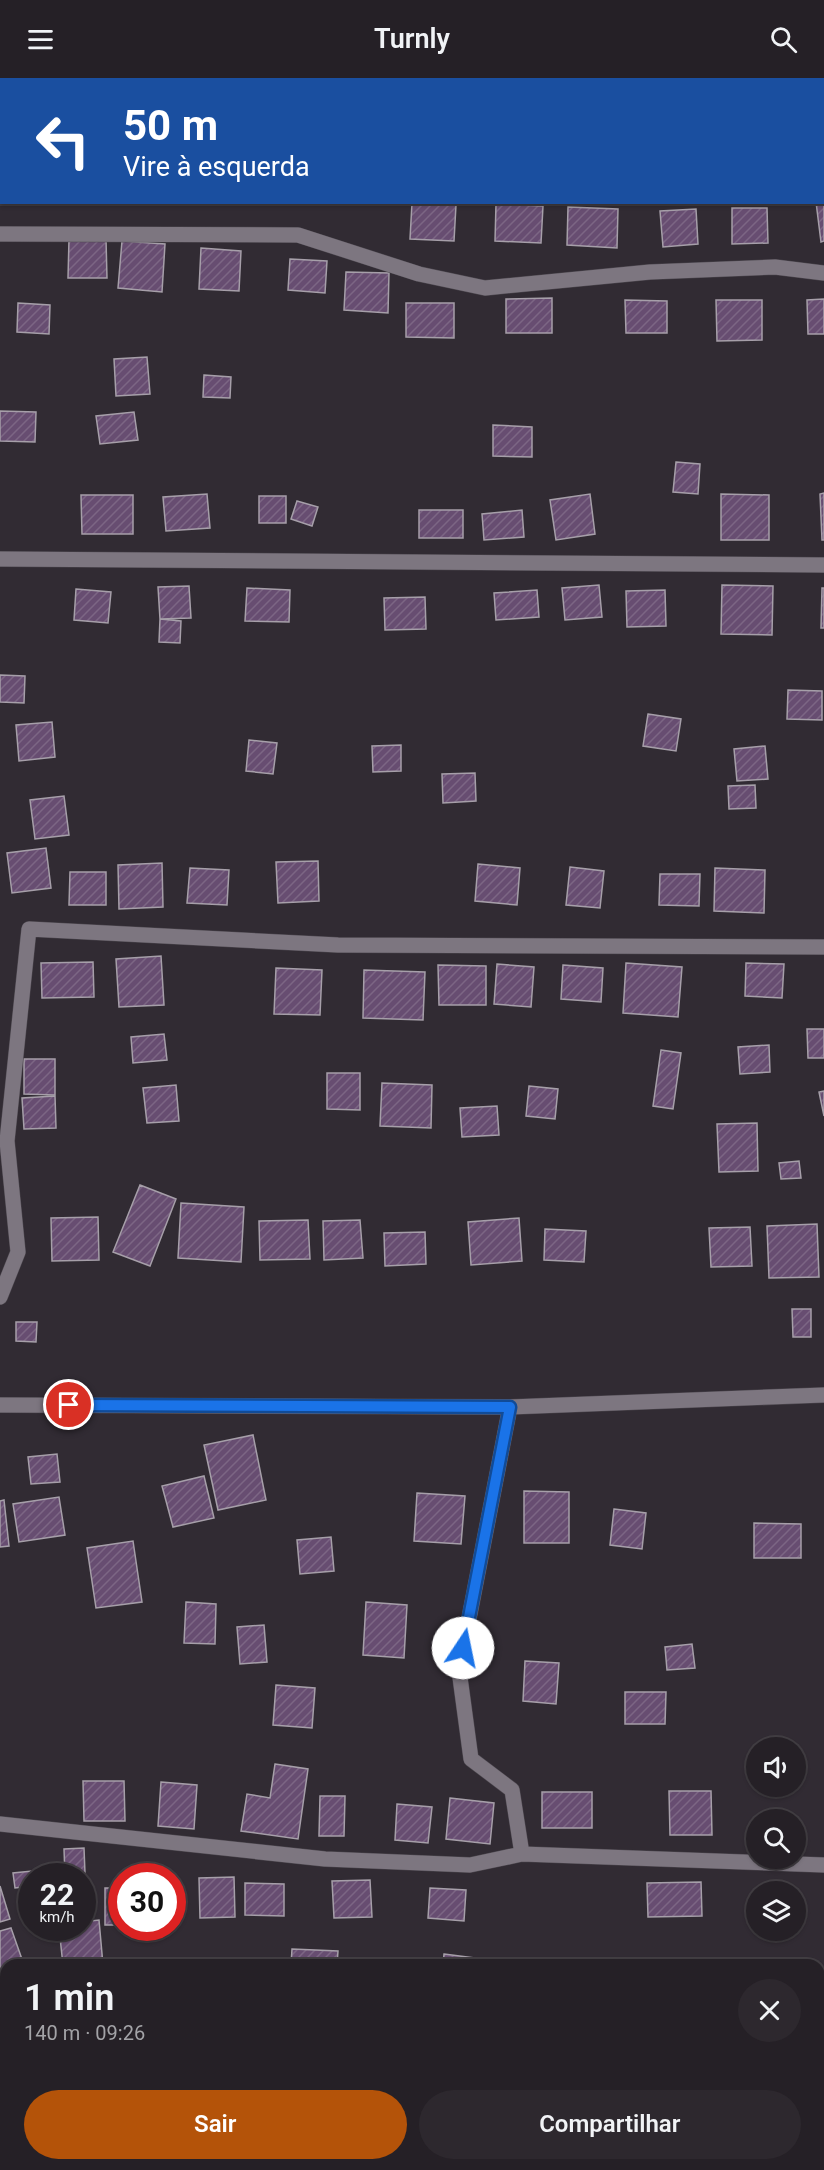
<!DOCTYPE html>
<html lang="pt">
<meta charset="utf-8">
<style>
:root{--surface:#252026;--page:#2d282e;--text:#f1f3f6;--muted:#a3a3a7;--line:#423e43;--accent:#b45309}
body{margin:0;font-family:Roboto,sans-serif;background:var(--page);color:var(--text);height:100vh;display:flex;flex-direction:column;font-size:22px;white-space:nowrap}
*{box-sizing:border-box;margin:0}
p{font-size:20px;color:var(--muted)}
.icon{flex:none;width:33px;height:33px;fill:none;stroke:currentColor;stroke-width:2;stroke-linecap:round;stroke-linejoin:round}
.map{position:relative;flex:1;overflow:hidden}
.details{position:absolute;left:0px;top:1881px;width:825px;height:212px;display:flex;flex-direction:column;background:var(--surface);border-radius:18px 18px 0 0;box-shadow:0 2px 4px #0004,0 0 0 2px var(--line)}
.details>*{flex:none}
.top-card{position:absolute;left:0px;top:0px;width:825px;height:126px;box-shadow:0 2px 4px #0004,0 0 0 2px var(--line);background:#1a4fa0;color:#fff;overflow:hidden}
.fabs{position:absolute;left:746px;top:1659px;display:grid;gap:12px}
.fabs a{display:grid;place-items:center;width:60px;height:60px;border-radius:50%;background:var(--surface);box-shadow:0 2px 4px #0004,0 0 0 2px var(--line);font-size:30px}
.speed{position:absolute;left:18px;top:1785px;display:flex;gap:12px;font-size:30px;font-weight:700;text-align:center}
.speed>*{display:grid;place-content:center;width:78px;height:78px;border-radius:50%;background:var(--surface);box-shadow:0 2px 4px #0004,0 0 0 2px var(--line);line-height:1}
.speed small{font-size:15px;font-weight:400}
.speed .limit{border:9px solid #d22;background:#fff;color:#111}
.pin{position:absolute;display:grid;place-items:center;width:51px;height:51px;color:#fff;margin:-26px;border:3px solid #fff;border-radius:50%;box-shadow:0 2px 6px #0007}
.me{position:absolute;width:66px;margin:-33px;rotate:11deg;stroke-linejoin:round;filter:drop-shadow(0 0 4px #0008)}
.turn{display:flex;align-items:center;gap:21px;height:126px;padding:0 24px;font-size:27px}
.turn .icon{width:78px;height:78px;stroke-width:2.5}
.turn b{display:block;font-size:42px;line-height:51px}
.round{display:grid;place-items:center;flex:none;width:63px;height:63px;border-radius:32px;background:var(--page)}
.overview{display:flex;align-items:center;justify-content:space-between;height:102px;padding:0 24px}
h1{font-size:36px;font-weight:600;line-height:45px}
.primary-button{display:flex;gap:12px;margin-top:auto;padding:12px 24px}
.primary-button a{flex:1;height:69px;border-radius:36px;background:var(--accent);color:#fff;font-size:24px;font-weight:600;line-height:69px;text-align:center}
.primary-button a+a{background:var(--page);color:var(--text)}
header{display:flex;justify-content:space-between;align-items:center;height:78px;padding:0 24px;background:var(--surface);font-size:27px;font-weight:600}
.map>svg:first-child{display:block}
</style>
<header><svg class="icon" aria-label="menu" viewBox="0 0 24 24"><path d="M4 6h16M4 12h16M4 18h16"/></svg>Turnly<svg class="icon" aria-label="search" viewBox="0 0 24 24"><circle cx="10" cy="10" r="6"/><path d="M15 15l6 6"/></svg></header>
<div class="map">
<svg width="824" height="2092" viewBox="0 0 824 2092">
<defs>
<pattern id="building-hatch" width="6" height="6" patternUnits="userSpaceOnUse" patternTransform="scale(1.5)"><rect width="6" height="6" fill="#674d71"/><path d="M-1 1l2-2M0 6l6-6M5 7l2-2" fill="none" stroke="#7c6684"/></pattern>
</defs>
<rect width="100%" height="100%" fill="#312b33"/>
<path fill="url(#building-hatch)" stroke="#a69fa9" stroke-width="1.5" d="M824,123V163L821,164L816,124Z
M412,125L456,127L454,163L410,161Z
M496,126L543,128L541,165L495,163Z
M568,129L618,131L617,170L567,167Z
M732,130H767L768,165L732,166Z
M696,131L698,166L663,169L660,133Z
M69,161H106L107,200H68Z
M122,163L165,166L162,214L118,210Z
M201,170L241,173L239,213L199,211Z
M290,181L327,183L325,215L288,212Z
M346,194L389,195L388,235L344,232Z
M552,220V255H506V221Z
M824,221V256H808L807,222Z
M625,222L667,223V255H626Z
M716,222H762V262L717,263Z
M18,225L50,227L49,256L17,254Z
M406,225H454V260L406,259Z
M147,279L150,316L116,318L114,281Z
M204,297L231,299L230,320L203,319Z
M0,333L36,334L35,364L0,363Z
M134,334L138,362L100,366L96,338Z
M493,347L532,349V379L493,378Z
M676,384L700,386L698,416L673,414Z
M824,415V462H822L820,416Z
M207,416L210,450L166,453L163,419Z
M590,416L595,456L556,462L550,422Z
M721,416L769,417V462H721Z
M81,417H133V456H82Z
M259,418H286V445H259Z
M297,423L318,429L312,448L291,441Z
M419,432H463V460H419Z
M522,432L524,459L484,462L482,436Z
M599,507L602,539L565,542L562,510Z
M722,507L773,508L772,557L721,556Z
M189,508L191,540L160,541L158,509Z
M247,510L290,512L289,544L245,543Z
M822,510H824V550H821Z
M76,511L111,514L108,545L74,542Z
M537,512L539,539L496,542L494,515Z
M665,512L666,548L627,549L626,513Z
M425,519L426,551L385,552L384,520Z
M160,541L181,543L180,565L159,564Z
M0,597L25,598L24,625L0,624Z
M788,612L822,613V642L787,641Z
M648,636L681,641L676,673L643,668Z
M52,644L55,679L19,683L16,647Z
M249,662L277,665L273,696L246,693Z
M401,667V693L373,694L372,668Z
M765,668L768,701L737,703L734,671Z
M475,695L476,723L443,725L442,696Z
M755,707L756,730L729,731L728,708Z
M64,718L69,757L35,761L30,722Z
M46,770L51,810L12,815L7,775Z
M318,783L319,823L278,825L276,784Z
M162,785L163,829L119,831L118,787Z
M478,786L520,790L517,827L475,823Z
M570,789L604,793L600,830L566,827Z
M190,790L229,792L227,827L187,825Z
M715,790L765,792L764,835L714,833Z
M70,794H106V827H69Z
M660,796H700L699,828L659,827Z
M161,878L164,927L119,929L116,881Z
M93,884L94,919L42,920L41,885Z
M626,885L682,889L678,939L623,935Z
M746,885L784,886L782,920L745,918Z
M497,886L534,889L531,929L494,926Z
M438,887L486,888V927H439Z
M563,887L603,890L601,924L561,921Z
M276,890L322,892L320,937L274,936Z
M364,892L425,894L423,942L363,940Z
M807,951H824V980H808Z
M164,956L167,982L133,985L131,959Z
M769,967L770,994L740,996L738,969Z
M661,972L681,975L673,1031L653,1028Z
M24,981H55V1017L24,1016Z
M327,995H360V1032L327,1031Z
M382,1005L432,1007L431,1050L380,1048Z
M176,1007L179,1043L147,1045L143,1010Z
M529,1008L558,1011L555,1041L526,1038Z
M824,1013V1038L819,1014Z
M55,1018L56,1050L24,1051L22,1020Z
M497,1028L499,1057L462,1059L460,1030Z
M757,1045L758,1093L719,1094L717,1046Z
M799,1083L801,1100L781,1101L779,1085Z
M140,1107L176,1121L150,1188L113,1174Z
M181,1125L244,1129L241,1184L178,1180Z
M98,1139L99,1182L52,1183L51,1140Z
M519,1140L522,1183L471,1187L468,1144Z
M308,1142L310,1181L260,1182L259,1143Z
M360,1142L363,1180L324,1182L323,1143Z
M817,1146L819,1199L769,1200L767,1148Z
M750,1149L752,1188L711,1189L709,1150Z
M545,1151L586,1153L584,1184L544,1182Z
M425,1154L426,1186L385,1188L384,1155Z
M792,1231H811V1259H793Z
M16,1244H37L36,1264L16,1263Z
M253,1357L266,1422L218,1432L204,1367Z
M57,1376L60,1404L31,1406L28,1379Z
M204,1398L214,1440L173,1449L162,1408Z
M524,1413L569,1414V1465H524Z
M417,1415L465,1418L461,1466L414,1463Z
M59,1419L65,1457L19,1464L13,1426Z
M4,1422L9,1468L0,1469V1423Z
M614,1431L646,1435L642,1471L610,1467Z
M754,1445L801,1446V1480H754Z
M331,1459L334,1493L300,1496L297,1462Z
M133,1463L142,1524L96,1530L87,1470Z
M186,1524L216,1526L215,1566L184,1565Z
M366,1524L407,1527L404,1580L363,1577Z
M264,1547L267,1584L240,1586L237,1549Z
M692,1566L695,1590L667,1592L665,1569Z
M525,1583L559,1585L556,1626L523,1623Z
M276,1607L315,1610L312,1650L273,1647Z
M625,1614H666L665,1646H625Z
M275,1686L308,1691L298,1761L241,1753L247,1716L270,1720Z
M83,1703H124L125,1743H84Z
M161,1704L197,1707L194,1751L158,1748Z
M669,1713H711L712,1757H670Z
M542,1714H592V1750H542Z
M320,1718H345L344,1758H319Z
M450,1720L494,1725L490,1766L446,1761Z
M397,1726L432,1729L428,1765L395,1762Z
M84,1770L86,1821L82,1822V1798H65L64,1771Z
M32,1793V1808L15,1810L13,1795Z
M234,1799L235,1839L200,1840L199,1800Z
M370,1802L372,1839L334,1840L332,1803Z
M701,1804L702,1838L648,1839L647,1805Z
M245,1805L284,1806V1838L245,1837Z
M0,1808L10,1841L0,1844Z
M105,1810H122V1847H105Z
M430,1810L466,1812L464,1843L428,1840Z
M99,1842L103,1887H63L59,1850H82V1844Z
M11,1850L24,1887H6V1923L0,1925V1853Z
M292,1871L338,1873L337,1887H291Z
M444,1876L490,1882L489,1887H443Z
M278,1880V1887H244V1881Z
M819,2080L824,2081V2092H783L784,2086H819Z
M159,2086L160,2092H129L156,2086Z
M397,2086H435L434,2092H396Z
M514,2086H557L553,2092H510Z"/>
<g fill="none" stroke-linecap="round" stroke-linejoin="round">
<defs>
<path id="minor" d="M0,156L298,157L419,196L485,210L650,194L775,189L824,195
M0,481L824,487
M0,1219L18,1174L7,1063L29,851L338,867L824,869
M0,1327L510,1329L824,1317
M510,1329L459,1592L471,1681L512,1712L522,1776
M0,1746L325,1781L470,1787L522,1776L824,1787
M0,1947L6,1946
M819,1949H824"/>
</defs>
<use href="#minor" stroke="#4d484f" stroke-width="16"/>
<use href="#minor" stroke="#7d7680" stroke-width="15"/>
</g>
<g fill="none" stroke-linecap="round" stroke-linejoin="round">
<defs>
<path id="route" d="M69,1327L510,1329L463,1570"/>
</defs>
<use href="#route" stroke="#114b97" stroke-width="15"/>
<use href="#route" stroke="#1a73e8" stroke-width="10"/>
</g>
</svg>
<div class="fabs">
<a><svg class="icon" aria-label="sound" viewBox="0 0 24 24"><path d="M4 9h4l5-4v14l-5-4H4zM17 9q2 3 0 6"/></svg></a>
<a><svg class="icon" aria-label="search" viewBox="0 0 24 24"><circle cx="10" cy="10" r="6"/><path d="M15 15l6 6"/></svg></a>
<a><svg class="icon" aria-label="layers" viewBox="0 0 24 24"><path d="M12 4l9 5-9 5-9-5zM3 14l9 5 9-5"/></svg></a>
</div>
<div class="speed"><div>22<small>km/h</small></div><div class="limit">30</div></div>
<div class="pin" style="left:69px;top:1327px;background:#d93025"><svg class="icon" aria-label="arrive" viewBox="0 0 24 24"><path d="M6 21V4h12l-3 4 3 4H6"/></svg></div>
<svg class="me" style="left:463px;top:1570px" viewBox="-20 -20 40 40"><circle r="19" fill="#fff"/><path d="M0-13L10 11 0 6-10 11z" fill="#1a73e8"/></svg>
<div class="top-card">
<div class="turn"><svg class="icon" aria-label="left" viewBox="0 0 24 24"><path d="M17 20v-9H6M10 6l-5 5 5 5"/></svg><div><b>50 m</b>Vire à esquerda</div></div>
</div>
<section class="details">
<div class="overview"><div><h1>1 min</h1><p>140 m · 09:26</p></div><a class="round"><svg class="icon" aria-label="close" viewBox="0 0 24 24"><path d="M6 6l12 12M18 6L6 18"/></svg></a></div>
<div class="primary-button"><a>Sair</a><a>Compartilhar</a></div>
</section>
</div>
